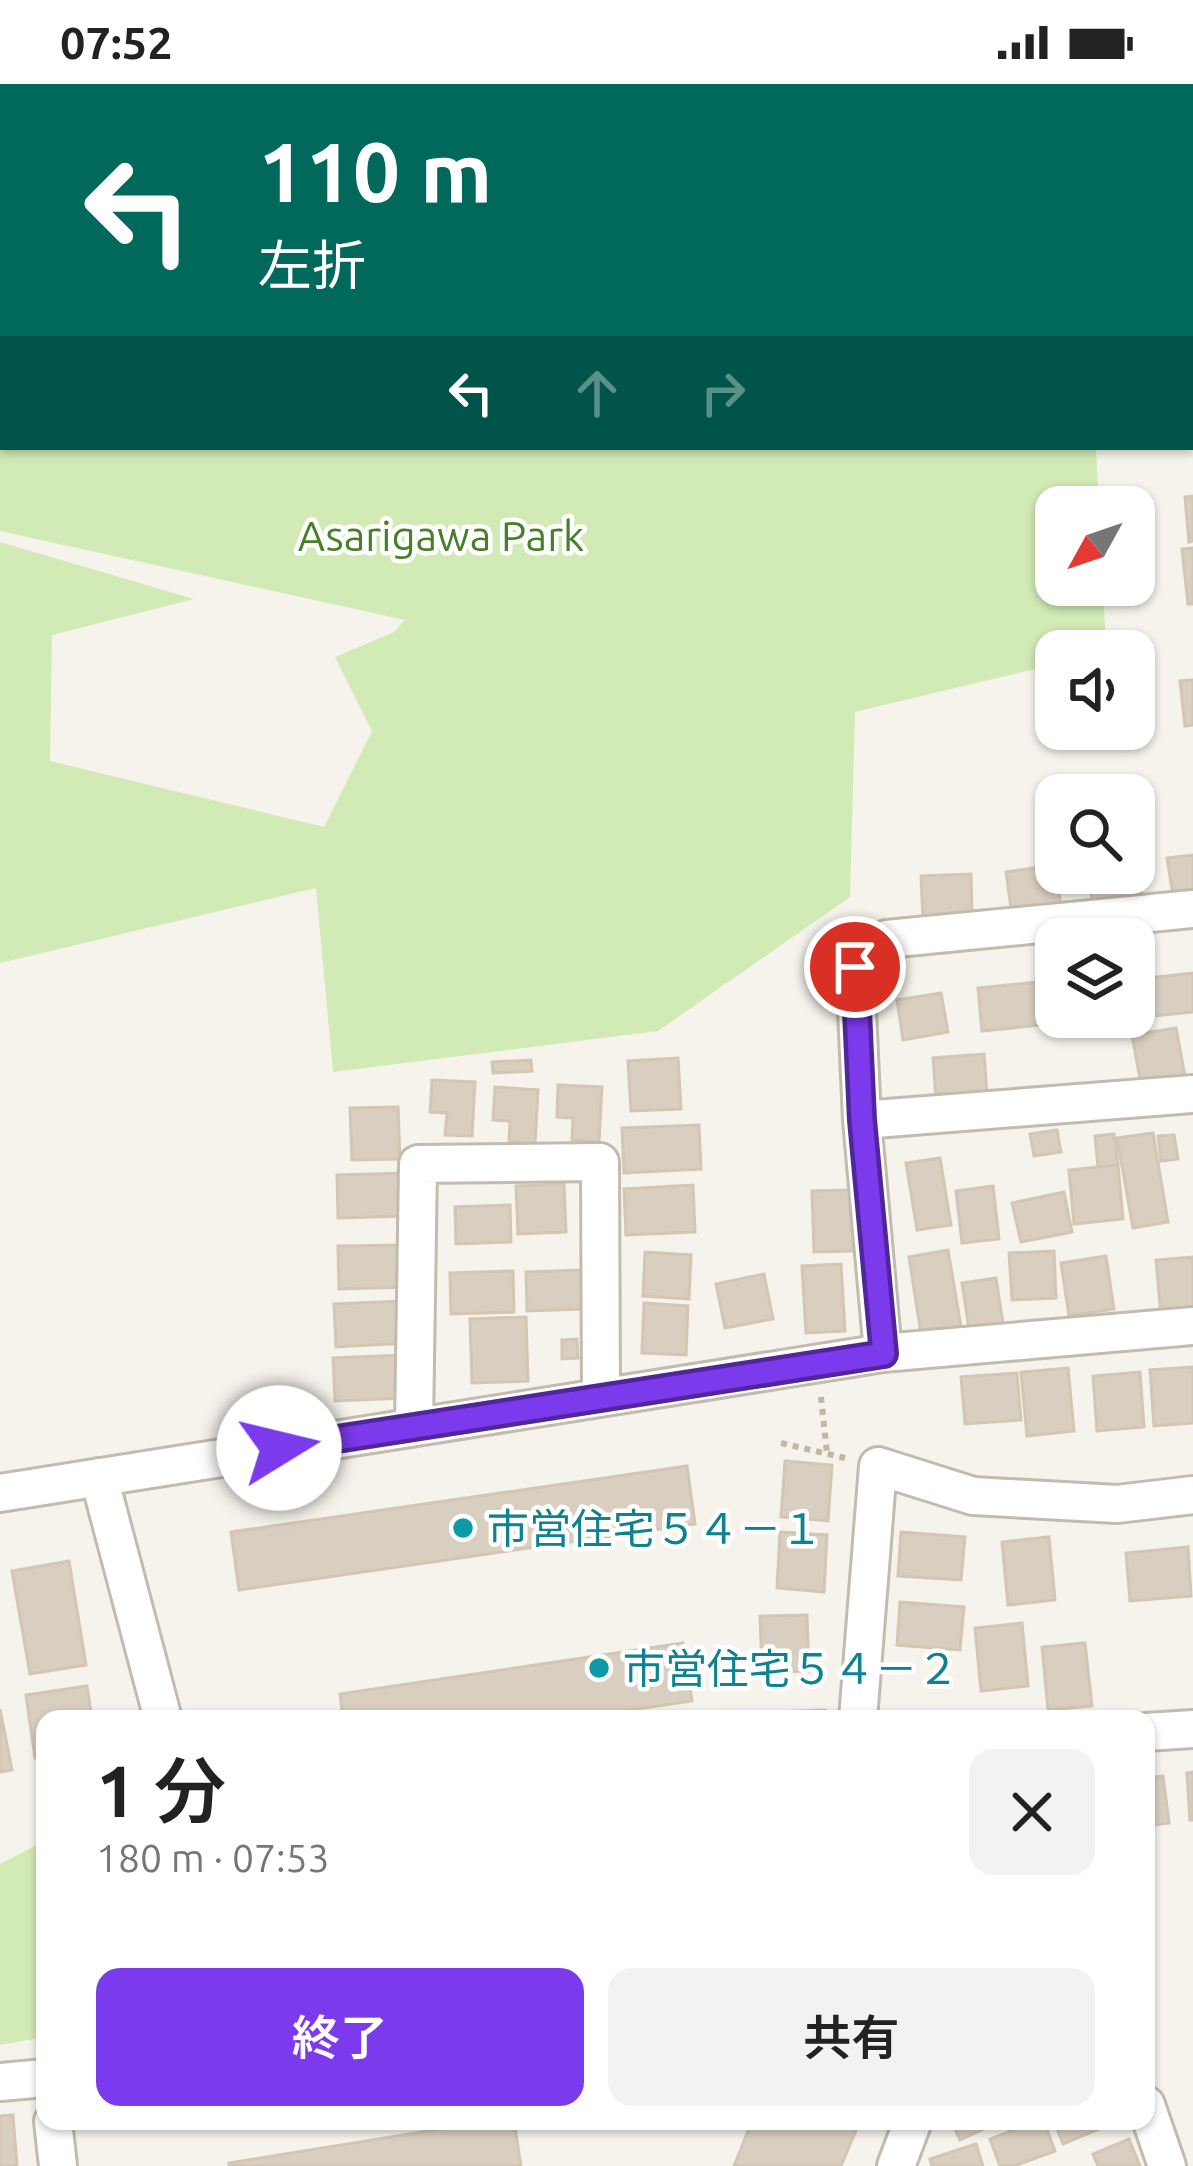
<!DOCTYPE html>
<html lang="ja">
<meta charset="utf-8">
<style>
:root{--surface:#fff;--page:#f2f2f2;--text:#222;--muted:#767676;--accent:#7c3aed}
body{margin:0;font-family:Ubuntu,"Noto Sans JP",sans-serif;background:var(--page);color:var(--text);height:100vh;display:flex;flex-direction:column;font-size:45px;white-space:nowrap}
*{box-sizing:border-box;margin:0}
p{font-size:39px;color:var(--muted)}
.icon{flex:none;width:66px;height:66px;fill:none;stroke:currentColor;stroke-width:2;stroke-linecap:round;stroke-linejoin:round}
.map{position:relative;flex:1;overflow:hidden}
.sheet{position:absolute;left:36px;top:1626px;width:1119px;height:420px;display:flex;flex-direction:column;background:var(--surface);border-radius:24px;box-shadow:0 3px 9px #0004}
.sheet>*{flex:none}
.guide{position:absolute;left:0px;top:0px;width:1194px;height:366px;box-shadow:0 3px 9px #0004;background:#00695c;color:#fff;overflow:hidden}
.needle{width:78px;rotate:230deg}
.buttons{position:absolute;left:1035px;top:402px;display:grid;gap:24px}
.buttons a{display:grid;place-items:center;width:120px;height:120px;border-radius:24px;background:var(--surface);box-shadow:0 3px 9px #0004;font-size:60px}
.pin{position:absolute;display:grid;place-items:center;width:102px;height:102px;color:#fff;margin:-51px;border:6px solid #fff;border-radius:50%;box-shadow:0 3px 12px #0007}
.me{position:absolute;width:132px;margin:-66px;rotate:81deg;stroke-linejoin:round;filter:drop-shadow(0 0 9px #0008)}
.turn{display:flex;align-items:center;gap:42px;height:252px;padding:0 60px;font-size:54px}
.turn .icon{width:156px;height:156px;stroke-width:2.5}
.turn b{display:block;font-size:84px;line-height:102px}
.lanes{display:flex;align-items:center;height:114px;padding:0 60px;background:#0003;justify-content:center;gap:60px;direction:ltr}
.lanes .off{opacity:.35}
.round{display:grid;place-items:center;flex:none;width:126px;height:126px;border-radius:24px;background:var(--page)}
.summary{display:flex;align-items:center;justify-content:space-between;height:204px;padding:0 60px}
h1{font-size:72px;font-weight:600;line-height:90px}
.button{display:flex;gap:24px;margin-top:auto;padding:24px 60px}
.button a{flex:1;height:138px;border-radius:24px;background:var(--accent);color:#fff;font-size:48px;font-weight:600;line-height:138px;text-align:center}
.button a+a{background:var(--page);color:var(--text)}
.status{display:flex;justify-content:space-between;align-items:center;height:84px;padding:0 60px;background:var(--surface);direction:ltr}
.status svg{height:33px;fill:currentColor}
.map>svg:first-child{display:block}
</style>
<div class="status"><b>07:52</b><svg viewBox="0 0 49 12"><path d="M0 12V9h3v3zM5 12V6h3v6zM10 12V3h3v9zM15 12V0h3v12zM26 1h20v11H26zM47 4h2v5h-2z"/></svg></div>
<div class="map">
<svg width="1193" height="2082" viewBox="0 0 1193 2082">
<rect width="100%" height="100%" fill="#f6f3ec"/>
<path fill="#d2eab5" d="M0,0H31L29,3H3V363H1096L1099,423H1056V501H1103L1106,567H1056V580L855,628L850,813L658,947L333,988L316,804L0,879V458L194,515L52,551L50,677L324,743L372,647L335,573L394,548L405,536L0,447Z
M99,0H1193V140L1191,3H100Z
M45,1757V1953L0,1961V1780Z"/>
<g fill="none" stroke-linecap="round" stroke-linejoin="round">
<path stroke="#a9d4f2" stroke-width="66" d="M19,3L27,0"/>
</g>
<path fill="#d8cfc1" stroke="#d3c7b4" stroke-width="3" d="M1193,412V457L1189,458L1185,413Z
M1193,464V520H1188L1182,465Z
M1193,596V641L1185,642L1180,597Z
M1134,768L1142,811L1092,818L1089,789H1134Z
M1193,771V815L1174,817L1167,774Z
M1055,781L1061,824L1012,831L1006,788Z
M971,790L972,834L923,836L921,792Z
M1193,889V928L1143,933L1139,895Z
M1038,898L1042,941L982,947L978,904Z
M941,909L948,948L903,956L897,916Z
M1176,944L1186,998L1142,1006L1132,951Z
M984,970L987,1010L936,1014L933,974Z
M678,974L681,1025L631,1027L628,977Z
M531,976L532,987L493,989L492,978Z
M432,996L475,998L472,1052L445,1051L447,1029L430,1028Z
M558,1001L602,1003L599,1057L572,1056L573,1034L557,1033Z
M495,1003L538,1006L535,1060L509,1058L510,1037L493,1036Z
M398,1023L400,1075L352,1076L350,1024Z
M699,1041L701,1085L624,1089L622,1044Z
M1057,1046L1061,1068L1034,1072L1030,1050Z
M1153,1049L1168,1138L1133,1144L1117,1054Z
M1114,1050L1118,1081L1098,1083L1095,1052Z
M1174,1051L1178,1075L1161,1077L1158,1052Z
M940,1074L951,1141L917,1146L906,1079Z
M1118,1081L1123,1135L1074,1140L1069,1086Z
M406,1089L407,1132L338,1134L337,1091Z
M564,1100L566,1148L518,1150L516,1102Z
M693,1101L695,1148L626,1151L624,1105Z
M993,1102L999,1155L962,1159L956,1107Z
M853,1106L854,1167L814,1168L812,1107Z
M1064,1108L1072,1148L1021,1158L1012,1119Z
M510,1121L511,1158L456,1160L455,1123Z
M407,1161L408,1203L339,1205L338,1162Z
M948,1166L961,1243L921,1250L909,1173Z
M1054,1167L1056,1214L1012,1216L1009,1169Z
M645,1168L691,1171L689,1215L643,1212Z
M1106,1172L1114,1225L1069,1232L1061,1179Z
M1193,1173V1230L1161,1232L1156,1176Z
M841,1180L845,1247L806,1249L802,1182Z
M583,1186L584,1225L527,1227L526,1188Z
M513,1187L514,1228L451,1230L450,1189Z
M764,1190L773,1235L725,1244L716,1200Z
M996,1194L1003,1239L969,1245L962,1199Z
M403,1217L406,1259L336,1263L334,1220Z
M644,1219L688,1222L686,1271L642,1269Z
M526,1233L528,1297L472,1299L470,1235Z
M577,1255L578,1274L562,1275V1256Z
M402,1271L404,1314L335,1317L333,1274Z
M1193,1283V1339L1154,1342L1150,1286Z
M1068,1284L1074,1347L1027,1352L1021,1288Z
M1140,1288L1144,1343L1097,1347L1093,1292Z
M1017,1289L1021,1336L965,1340L961,1293Z
M785,1377L832,1381L828,1437L781,1433Z
M687,1382L695,1440L239,1506L231,1448Z
M780,1448L827,1451L824,1508L777,1504Z
M901,1448L965,1453L961,1496L898,1492Z
M1049,1453L1055,1516L1008,1521L1002,1458Z
M1188,1463L1191,1512L1130,1517L1126,1469Z
M69,1477L86,1581L30,1590L12,1487Z
M900,1518L964,1523L960,1566L897,1561Z
M807,1531L809,1587L762,1588L760,1532Z
M1022,1539L1028,1602L981,1607L975,1544Z
M683,1559L692,1617L567,1635H343L340,1610Z
M1085,1559L1092,1622L1048,1626L1042,1563Z
M87,1602L92,1635H45V1673L35,1674L26,1611Z
M0,1625L12,1686L0,1688Z
M825,1626V1635H751V1629Z
M1193,1688V1736H1190L1187,1689Z
M1163,1692L1169,1739L1146,1742V1694Z
M13,2031L17,2082H0V2032Z
M490,2037H514L521,2082H229V2079Z
M752,2037H860L841,2082H734Z
M951,2037H1001L960,2056Z
M1037,2037H1044L1055,2067L1014,2082H1000L990,2055Z
M1054,2037H1118L1063,2060Z
M1129,2055L1140,2082H1098L1093,2070Z
M976,2060L983,2082H932L930,2075Z"/>
<g fill="none" stroke-linecap="round" stroke-linejoin="round">
<defs>
<path id="service" d="M399,0L401,3
M209,3L213,0
M0,116L3,115"/>
<path id="minor" d="M862,1036L855,883L887,855L1193,825
M883,1269L862,1036L1193,1010
M414,1343L418,1080L600,1078L601,1314
M99,1393L163,1635
M0,1409L883,1269L1193,1242
M858,1635L878,1382L973,1412L1117,1420L1193,1411
M1146,1648L1193,1645
M0,1998L45,1994
M1146,2021L1167,2082
M53,2037L58,2082
M896,2082L913,2037"/>
</defs>
<use href="#service" stroke="#c2bbae" stroke-width="24"/>
<use href="#minor" stroke="#c2bbae" stroke-width="42"/>
<path stroke="#c4b79f" stroke-width="6" stroke-dasharray="6 6" stroke-linecap="butt" d="M821,1313L827,1369
M781,1359L845,1374"/>
<use href="#service" stroke="#fff" stroke-width="18"/>
<use href="#minor" stroke="#fff" stroke-width="36"/>
</g>
<g fill="none" stroke-linecap="round" stroke-linejoin="round">
<defs>
<path id="route" d="M279,1364L884,1270L862,1036L855,883"/>
</defs>
<use href="#route" stroke="#51269a" stroke-width="30"/>
<use href="#route" stroke="#7c3aed" stroke-width="21"/>
</g>
<g fill="#0f9aa8" stroke="#fff" stroke-width="4.5">
<circle cx="463" cy="1444" r="12"/>
<circle cx="599" cy="1584" r="12"/>
</g>
<g text-anchor="middle" dominant-baseline="central" stroke-width="9" stroke-linejoin="round" paint-order="stroke">
<g font-size="42" fill="#4a7f2a" stroke="#fff">
<text x="441" y="451">Asarigawa Park</text>
</g>
<g font-size="42" fill="#0d838f" stroke="#fff" text-anchor="start">
<text x="487" y="1444">市営住宅５４－１</text>
<text x="623" y="1584">市営住宅５４－２</text>
</g>
</g>
</svg>
<div class="buttons">
<a><svg class="needle" viewBox="-14 -14 28 28"><path d="M0-13l5 13h-10z" fill="#e53935"/><path d="M0 13l5-13h-10z" fill="#767676"/></svg></a>
<a><svg class="icon" aria-label="sound" viewBox="0 0 24 24"><path d="M4 9h4l5-4v14l-5-4H4zM17 9q2 3 0 6"/></svg></a>
<a><svg class="icon" aria-label="search" viewBox="0 0 24 24"><circle cx="10" cy="10" r="6"/><path d="M15 15l6 6"/></svg></a>
<a><svg class="icon" aria-label="layers" viewBox="0 0 24 24"><path d="M12 4l9 5-9 5-9-5zM3 14l9 5 9-5"/></svg></a>
</div>
<div class="pin" style="left:855px;top:883px;background:#d93025"><svg class="icon" aria-label="arrive" viewBox="0 0 24 24"><path d="M6 21V4h12l-3 4 3 4H6"/></svg></div>
<svg class="me" style="left:279px;top:1364px" viewBox="-20 -20 40 40"><circle r="19" fill="#fff"/><path d="M0-13L10 11 0 6-10 11z" fill="#7c3aed"/></svg>
<div class="guide">
<div class="turn"><svg class="icon" aria-label="left" viewBox="0 0 24 24"><path d="M17 20v-9H6M10 6l-5 5 5 5"/></svg><div><b>110 m</b>左折</div></div>
<div class="lanes"><svg class="icon" aria-label="left" viewBox="0 0 24 24"><path d="M17 20v-9H6M10 6l-5 5 5 5"/></svg><svg class="icon off" aria-label="ahead" viewBox="0 0 24 24"><path d="M12 20V5M6 11l6-6 6 6"/></svg><svg class="icon off" aria-label="right" viewBox="0 0 24 24"><path d="M7 20v-9h11M14 6l5 5-5 5"/></svg></div>
</div>
<section class="sheet">
<div class="summary"><div><h1>1 分</h1><p>180 m · 07:53</p></div><a class="round"><svg class="icon" aria-label="close" viewBox="0 0 24 24"><path d="M6 6l12 12M18 6L6 18"/></svg></a></div>
<div class="button"><a>終了</a><a>共有</a></div>
</section>
</div>
